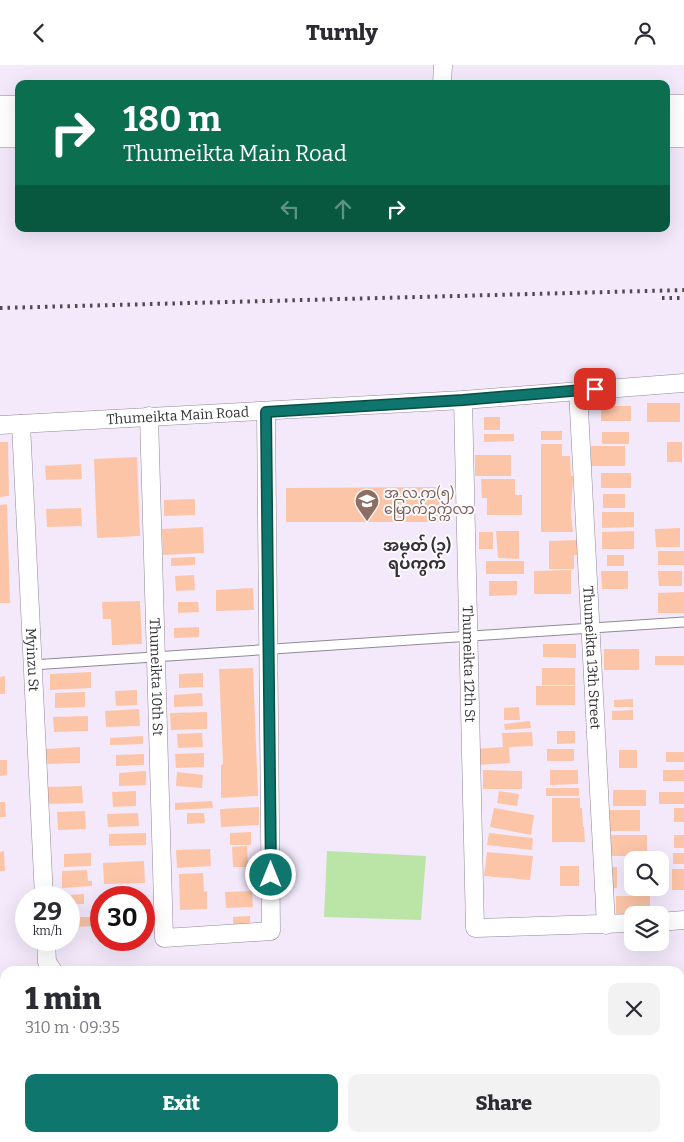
<!DOCTYPE html>
<meta charset="utf-8">
<style>
:root{--surface:#fff;--page:#f2f2f3;--text:#2b2b33;--muted:#7c7c81;--accent:#0f766e}
body{margin:0;font-family:Bitter,"Noto Sans Myanmar",serif;background:var(--page);color:var(--text);height:100vh;display:flex;flex-direction:column;font-size:19px;white-space:nowrap}
*{box-sizing:border-box;margin:0}
p{font-size:16px;color:var(--muted)}
.icon{flex:none;width:28px;height:28px;fill:none;stroke:currentColor;stroke-width:2;stroke-linecap:round;stroke-linejoin:round}
.map{position:relative;flex:1;overflow:hidden}
.side{position:absolute;left:0px;top:901px;width:685px;height:176px;display:flex;flex-direction:column;background:var(--surface);border-radius:15px 15px 0 0;box-shadow:0 5px 20px #0002}
.side>*{flex:none}
.guide{position:absolute;left:15px;top:15px;width:655px;height:152px;border-radius:10px;box-shadow:0 5px 20px #0002;background:#0b6e4f;color:#fff;overflow:hidden}
.buttons{position:absolute;left:624px;top:786px;display:grid;gap:10px}
.buttons a{display:grid;place-items:center;width:45px;height:45px;border-radius:10px;background:var(--surface);box-shadow:0 5px 20px #0002;font-size:25px}
.speed{position:absolute;left:15px;top:821px;display:flex;gap:10px;font-size:25px;font-weight:700;text-align:center}
.speed>*{display:grid;place-content:center;width:65px;height:65px;border-radius:50%;background:var(--surface);box-shadow:0 5px 20px #0002;line-height:1}
.speed small{font-size:12px;font-weight:400}
.speed .limit{border:8px solid #d22;background:#fff;color:#111}
.pin{position:absolute;display:grid;place-items:center;width:42px;height:42px;color:#fff;margin:-21px;border-radius:10px;box-shadow:0 2px 8px #0006}
.me{position:absolute;width:55px;margin:-28px;rotate:0deg;stroke-linejoin:round;filter:drop-shadow(0 0 4px #0008)}
.turn{display:flex;align-items:center;gap:18px;height:105px;padding:0 25px;font-size:22px}
.turn .icon{width:65px;height:65px;stroke-width:2.5}
.turn b{display:block;font-size:35px;line-height:42px}
.lanes{display:flex;align-items:center;height:48px;padding:0 25px;background:#0003;justify-content:center;gap:25px;direction:ltr}
.lanes .off{opacity:.35}
.round{display:grid;place-items:center;flex:none;width:52px;height:52px;border-radius:10px;background:var(--page)}
.headline{display:flex;align-items:center;justify-content:space-between;height:85px;padding:0 25px}
h1{font-size:30px;font-weight:800;line-height:38px}
.cta{display:flex;gap:10px;margin-top:auto;padding:10px 25px}
.cta a{flex:1;height:58px;border-radius:10px;background:var(--accent);color:#fff;font-size:20px;font-weight:800;line-height:58px;text-align:center}
.cta a+a{background:var(--page);color:var(--text)}
header{display:flex;justify-content:space-between;align-items:center;height:65px;padding:0 25px;background:var(--surface);font-size:22px;font-weight:800}
.map>svg:first-child{display:block}
</style>
<header><svg class="icon" aria-label="back" viewBox="0 0 24 24"><path d="M15 5l-7 7 7 7"/></svg>Turnly<svg class="icon" aria-label="person" viewBox="0 0 24 24"><circle cx="12" cy="8" r="4"/><path d="M4 21q1-7 8-7t8 7"/></svg></header>
<div class="map">
<svg width="684" height="1077" viewBox="0 0 684 1077">
<rect width="100%" height="100%" fill="#f3e9fb"/>
<path fill="#f0e1ce" d="M0,984L5,985V1072H680V1033H684V1077H0Z"/>
<path fill="#bae5a7" d="M327,786L426,791L421,855L324,852Z"/>
<path fill="#fcc5a8" d="M647,338H680V357H647Z
M601,341H631V356H601Z
M484,352H500V365H484Z
M541,366H562V375H541Z
M602,367H629V379H602Z
M484,369H514V376L484,377Z
M0,377H8L9,431L0,432Z
M667,377H682V397H667Z
M541,379H562V391H570L571,411H573L571,450L573,467H541Z
M591,381H625V401H591Z
M475,390H511V411H475Z
M137,392L140,471L97,473L94,394Z
M81,399L82,414L46,415L45,401Z
M601,408H631V423H601Z
M481,414H515V430H522V450H487V433H482Z
M441,422V457H286V423Z
M603,429H625V443H603Z
M195,434V450L164,451V435Z
M7,439L10,538H0V440Z
M81,443L82,461L47,462L46,444Z
M602,447H634V462L602,463Z
M203,462L204,488L163,490L162,464Z
M680,463V482H656L655,464Z
M496,466H519V494L498,493Z
M634,466V484H602V467Z
M479,467H493V484H479Z
M579,475V490H574V504H549V476Z
M658,486H684V500H658Z
M607,490H624V501H607Z
M195,492V500L171,501V493Z
M486,496H524V509H486Z
M571,505V529H534V506Z
M601,506H628V524H602Z
M658,506H682V521H659Z
M194,510L195,525L176,526L175,511Z
M489,516H517V530L489,531Z
M253,523L254,545L216,546V525Z
M684,527V548H658V528Z
M140,536L142,579L112,580L111,554H103L102,537Z
M178,537H198L199,547L178,548Z
M199,562V572L174,573V563Z
M543,579H576V593L543,592Z
M604,584H639V605H604Z
M655,591H684V600H655Z
M253,603L258,731L221,733V700L223,699L219,604Z
M542,603H575V620H542Z
M91,607V623L50,625V609Z
M203,608V622L179,623V609Z
M5,611V629H0V612Z
M536,621H575V640H536Z
M137,625V640L116,641L115,626Z
M85,627V642L55,643V628Z
M202,628L203,641L174,642V630Z
M633,634V642H614V635Z
M519,642L520,655H504V643Z
M139,644L140,661L106,662L105,646Z
M633,645V655H612V646Z
M207,647V664L171,665L170,648Z
M88,651V666L54,667L53,652Z
M530,656L531,663L505,665L504,659Z
M557,666H575V678L557,679Z
M532,667L533,681L509,682L510,698L477,700L476,684L503,682L502,668Z
M202,668L203,682L178,683L177,669Z
M143,671V679L110,680V673Z
M80,682V698L46,699L45,684Z
M547,684H574V696H547Z
M619,685H637V703H619Z
M666,687H684V697H666Z
M204,688V702L176,703L175,689Z
M144,689V700L116,701V690Z
M0,695H7V710L0,711Z
M483,705L522,706V724H483Z
M550,705H578V719L550,720Z
M663,705H684V716H663Z
M146,706V720L119,721V708Z
M177,707L203,710L202,723L176,721Z
M82,721L83,738L45,739V722Z
M546,723H579V731H546Z
M613,725H646V741H613Z
M136,726V741L113,742L112,727Z
M499,726L519,729L517,741L497,738Z
M659,727H684V739H659Z
M552,733H580V743H582L583,762H584L585,777H552Z
M212,736L213,743L175,745V738Z
M0,737H5L6,752H0Z
M259,742V760L221,762L220,744Z
M494,743L534,750L531,770L490,762Z
M674,743H684V757H674Z
M606,745H640V766H606Z
M85,746L86,764L58,765L57,747Z
M138,748L139,761L108,762L107,749Z
M187,748H204L205,758L187,759Z
M251,767V780H230V768Z
M146,768V780L109,781V769Z
M489,768L533,773L532,785L487,780Z
M610,770H647V791H611Z
M674,770H684V783H674Z
M247,781L248,802H233L232,782Z
M210,784L211,801L177,803L176,785Z
M4,786L5,806H0V787Z
M487,787L533,791L530,815L484,811Z
M91,788V801L64,802V789Z
M673,788H684V799H673Z
M144,796L145,818L104,819L103,798Z
M560,801H579V821H560Z
M607,802H617V823H607Z
M625,802H632V821H625Z
M672,804H684V825H672Z
M87,805L88,816H92V821L62,823V806Z
M203,808L204,827L207,826V844L180,845L179,809Z
M252,826L253,842L226,843L225,827Z
M84,829V839H69V830Z
M616,831H650V850L616,852Z
M250,851V863H233V852Z
M74,852H90L91,861L75,862Z"/>
<g fill="none" stroke-linecap="round" stroke-linejoin="round">
<defs>
<path id="lane" d="M32,600L684,557
M120,1077V1072
M278,1077V1072"/>
<g id="street">
<path d="M442,19L443,0"/>
<path id="s1" d="M578,325L606,860"/>
<path id="s2" d="M463,335L475,863L632,858"/>
<path id="s3" d="M149,351L164,873L271,866L266,347"/>
<path id="s4" d="M21,359L44,832"/>
<path id="s5" d="M0,360L463,335L684,318"/>
<path d="M660,857L684,855"/>
<path d="M46,875L47,897L53,906"/>
<path d="M0,969L5,971"/>
<path d="M680,1018L684,1019"/>
</g>
<path id="primary" d="M666,44H684
M0,45H19
M0,68H19
M666,68H684"/>
</defs>
<use href="#lane" stroke="#918898" stroke-width="11"/>
<use href="#street" stroke="#918898" stroke-width="19"/>
<use href="#primary" stroke="#918898" stroke-width="29"/>
<use href="#lane" stroke="#fff" stroke-width="9"/>
<use href="#street" stroke="#fff" stroke-width="18"/>
<use href="#primary" stroke="#fff" stroke-width="28"/>
<path stroke="#4e4a52" stroke-width="4" stroke-dasharray="2.5 5" stroke-linecap="butt" d="M662,233H684
M0,243L684,225"/>
</g>
<g fill="none" stroke-linecap="round" stroke-linejoin="round">
<defs>
<path id="route" d="M271,810L266,347L463,335L595,324"/>
</defs>
<use href="#route" stroke="#0a4d48" stroke-width="12"/>
<use href="#route" stroke="#0f766e" stroke-width="9"/>
</g>
<defs>
<symbol id="school-pin" viewBox="-11 -11 22 30"><path d="M0 17L-7.5 6A9.5 9.5 0 1 1 7.5 6Z" fill="#8d6e63" stroke="#fcfafd"/><path d="M0-5L7-2L0 1L-7-2ZM-4 1L0 2.5L4 1V4Q0 6-4 4Z" fill="#fff"/></symbol>
</defs>
<g fill-rule="evenodd">
<use href="#school-pin" x="353" y="422" width="28" height="38"/>
</g>
<g text-anchor="middle" dominant-baseline="central" stroke-width="4" stroke-linejoin="round" paint-order="stroke">
<g font-size="14" fill="#343137" stroke="#fcfafd">
<text stroke="none"><textPath href="#s5" startOffset="178">Thumeikta Main Road</textPath></text>
<text stroke="none"><textPath href="#s1" startOffset="268">Thumeikta 13th Street</textPath></text>
<text stroke="none"><textPath href="#s4" startOffset="236">Myinzu St</textPath></text>
<text stroke="none"><textPath href="#s2" startOffset="264">Thumeikta 12th St</textPath></text>
<text stroke="none"><textPath href="#s3" startOffset="261">Thumeikta 10th St</textPath></text>
</g>
<g font-size="14" fill="#785e54" stroke="#fcfafd" text-anchor="start">
<text x="384" y="428">အ.လ.က(၅)<tspan x="384" dy="16">မြောက်ဥက္ကလာ</tspan></text>
</g>
<g font-size="16" font-weight="bold" fill="#343137" stroke="#fcfafd">
<text x="417" y="480">အမှတ် (၁)<tspan x="417" dy="18">ရပ်ကွက်</tspan></text>
</g>
</g>
</svg>
<div class="buttons">
<a><svg class="icon" aria-label="search" viewBox="0 0 24 24"><circle cx="10" cy="10" r="6"/><path d="M15 15l6 6"/></svg></a>
<a><svg class="icon" aria-label="layers" viewBox="0 0 24 24"><path d="M12 4l9 5-9 5-9-5zM3 14l9 5 9-5"/></svg></a>
</div>
<div class="speed"><div>29<small>km/h</small></div><div class="limit">30</div></div>
<div class="pin" style="left:595px;top:324px;background:#d93025"><svg class="icon" aria-label="arrive" viewBox="0 0 24 24"><path d="M6 21V4h12l-3 4 3 4H6"/></svg></div>
<svg class="me" style="left:271px;top:810px" viewBox="-20 -20 40 40"><circle r="17" fill="#0f766e" stroke="#fff" stroke-width="3"/><path d="M0-11L8 9 0 5-8 9z" fill="#fff"/></svg>
<div class="guide">
<div class="turn"><svg class="icon" aria-label="right" viewBox="0 0 24 24"><path d="M7 20v-9h11M14 6l5 5-5 5"/></svg><div><b>180 m</b>Thumeikta Main Road</div></div>
<div class="lanes"><svg class="icon off" aria-label="left" viewBox="0 0 24 24"><path d="M17 20v-9H6M10 6l-5 5 5 5"/></svg><svg class="icon off" aria-label="ahead" viewBox="0 0 24 24"><path d="M12 20V5M6 11l6-6 6 6"/></svg><svg class="icon" aria-label="right" viewBox="0 0 24 24"><path d="M7 20v-9h11M14 6l5 5-5 5"/></svg></div>
</div>
<section class="side">
<div class="headline"><div><h1>1 min</h1><p>310 m · 09:35</p></div><a class="round"><svg class="icon" aria-label="close" viewBox="0 0 24 24"><path d="M6 6l12 12M18 6L6 18"/></svg></a></div>
<div class="cta"><a>Exit</a><a>Share</a></div>
</section>
</div>
